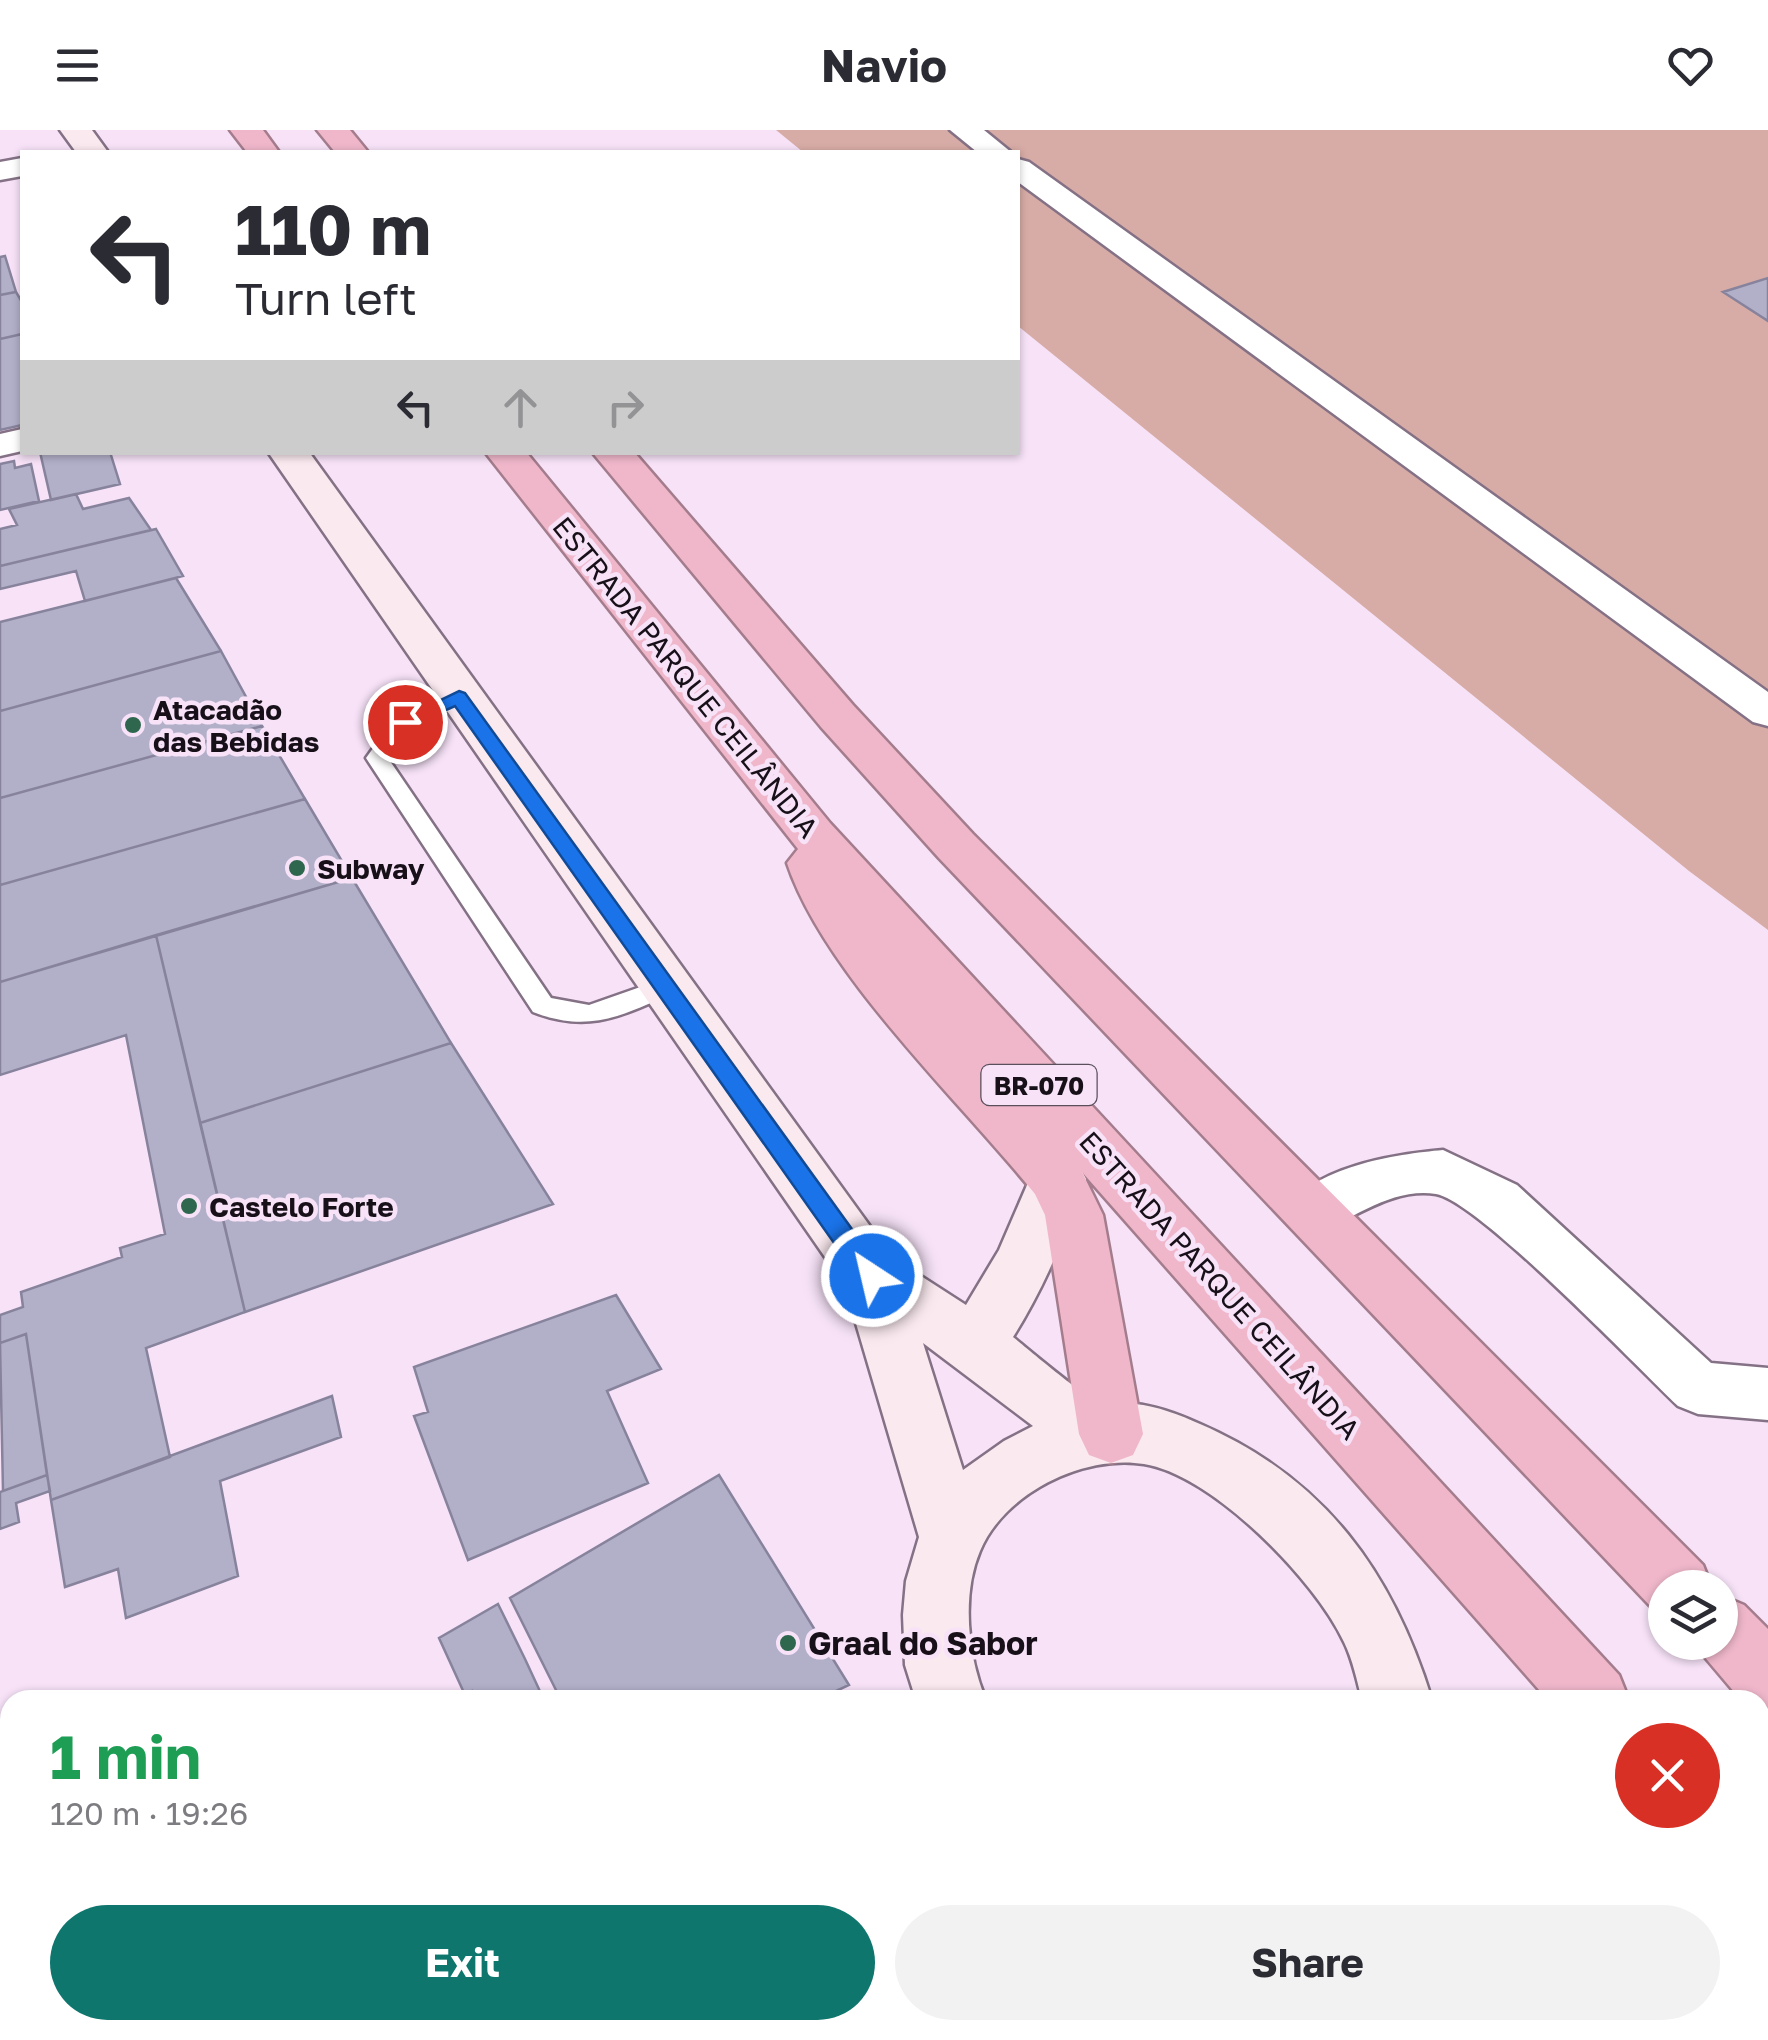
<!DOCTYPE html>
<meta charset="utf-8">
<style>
:root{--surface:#fff;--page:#f2f2f3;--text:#2b2b33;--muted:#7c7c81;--accent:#0f766e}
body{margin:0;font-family:"Golos Text",sans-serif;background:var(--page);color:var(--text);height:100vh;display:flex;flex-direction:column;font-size:38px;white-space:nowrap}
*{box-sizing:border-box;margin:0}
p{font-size:32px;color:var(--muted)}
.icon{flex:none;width:55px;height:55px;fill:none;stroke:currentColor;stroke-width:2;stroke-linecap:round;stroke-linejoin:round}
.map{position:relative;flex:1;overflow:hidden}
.sheet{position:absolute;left:0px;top:1560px;width:1770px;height:350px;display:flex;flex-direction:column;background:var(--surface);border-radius:30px 30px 0 0;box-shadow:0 2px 8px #0004}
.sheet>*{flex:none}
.hud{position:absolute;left:20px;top:20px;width:1000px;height:305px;border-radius:0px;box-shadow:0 2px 8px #0004;background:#fff;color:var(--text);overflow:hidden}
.controls{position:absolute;left:1648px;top:1440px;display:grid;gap:20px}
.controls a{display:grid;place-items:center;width:90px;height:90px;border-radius:50%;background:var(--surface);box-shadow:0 2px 8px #0004;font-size:50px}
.pin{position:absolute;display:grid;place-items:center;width:85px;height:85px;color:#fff;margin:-42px;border:5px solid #fff;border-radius:50%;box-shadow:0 2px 10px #0007}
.me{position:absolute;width:110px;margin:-55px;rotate:325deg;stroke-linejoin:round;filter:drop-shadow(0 0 8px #0008)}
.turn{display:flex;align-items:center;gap:35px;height:210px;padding:0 50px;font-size:45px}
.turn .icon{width:130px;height:130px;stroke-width:2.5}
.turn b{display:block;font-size:70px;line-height:85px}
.lanes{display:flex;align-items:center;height:95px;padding:0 50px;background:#0003;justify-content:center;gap:50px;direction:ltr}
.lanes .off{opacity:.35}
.round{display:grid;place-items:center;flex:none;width:105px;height:105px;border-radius:52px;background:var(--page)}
.headline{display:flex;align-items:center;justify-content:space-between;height:170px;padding:0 50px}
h1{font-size:60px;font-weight:700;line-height:75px;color:#1e9e55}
.button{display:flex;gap:20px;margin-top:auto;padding:20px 50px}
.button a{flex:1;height:115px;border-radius:60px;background:var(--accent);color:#fff;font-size:40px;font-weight:700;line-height:115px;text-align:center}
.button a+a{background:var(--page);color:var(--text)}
header{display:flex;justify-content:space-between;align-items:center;height:130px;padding:0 50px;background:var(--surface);font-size:45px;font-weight:700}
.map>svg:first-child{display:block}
</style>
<header><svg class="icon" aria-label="menu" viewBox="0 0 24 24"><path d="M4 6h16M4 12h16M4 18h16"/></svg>Navio<svg class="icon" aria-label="heart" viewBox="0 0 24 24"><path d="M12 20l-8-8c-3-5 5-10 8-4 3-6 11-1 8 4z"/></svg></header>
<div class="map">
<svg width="1768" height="1910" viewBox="0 0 1768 1910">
<rect width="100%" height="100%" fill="#f7e2f8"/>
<path fill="#d8aca6" d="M776,0H1768V800L1689,741L1018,196V22H803Z"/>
<path fill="#b2afc9" stroke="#87839c" stroke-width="2.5" d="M5,126L16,162L0,165V127Z
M1768,148V191L1723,162Z
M16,162L22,172V204L0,209V165Z
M22,204V295L0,300V209Z
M40,322H110L120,354L51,370Z
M14,331L15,338L31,334L39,371L0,380V334Z
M14,331L15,338L31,334L39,371L0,380V334Z
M76,364L83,379L129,368L151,400L0,436V399L17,395L9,379Z
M156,399L183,446L85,471L76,441L0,459V436Z
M176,448L221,521L0,581V492Z
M221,521L262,596L0,668V581Z
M262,596L305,669L0,755V668Z
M305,669L352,748L0,852V755Z
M352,748L451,913L200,993L156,805Z
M352,748L451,913L200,993L156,805Z
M156,805L245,1182L146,1218L170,1327L51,1370L26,1204L0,1213V1185L23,1177L21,1162L122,1127L120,1118L165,1104L126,905L0,945V852Z
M451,913L553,1074L245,1182L200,993Z
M616,1165L661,1239L607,1261L648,1353L468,1430L414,1286L428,1282L414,1237Z
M616,1165L661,1239L607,1261L648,1353L468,1430L414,1286L428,1282L414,1237Z
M26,1204L47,1345L3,1361L0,1213Z
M332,1266L341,1307L220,1351L238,1446L126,1488L118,1439L65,1457L51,1370Z
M47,1345L50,1361L16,1373L19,1392L0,1399V1362Z
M719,1345L849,1555L817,1570H561L510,1468Z
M498,1474L525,1529L544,1570H477L472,1561L465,1565L439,1508Z
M974,1900H1058L1062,1910H954Z"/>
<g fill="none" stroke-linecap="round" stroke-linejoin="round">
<defs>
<path id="lane" d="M459,560L466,562V572L407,602L388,628L551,868L589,875L666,848L674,851L678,857L674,863C622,885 590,904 533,882L366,628L392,592Z
M732,1900H768L771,1910H735Z"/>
<path id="street" d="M950,0H984L1011,22H977Z
M22,28V46L0,50V32Z
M1018,29L1029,32L1768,562V596L1753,592L1018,52Z
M22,299V321L0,326V304Z
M1443,1020L1517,1055L1711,1233L1768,1238V1290L1698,1284L1678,1276C1637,1237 1478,1071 1436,1064C1391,1057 1353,1090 1313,1104L1294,1098L1287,1082C1309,1037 1397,1024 1443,1020Z"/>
<path id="secondary" d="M60,0H92L108,22H76Z
M268,322H309L893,1128L966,1175L999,1120L1037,1032L1057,1025L1077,1032L1086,1049C1066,1104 1044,1158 1013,1207C1028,1219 1090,1272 1104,1275C1113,1277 1125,1273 1135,1274C1157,1276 1180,1285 1200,1294C1325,1348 1393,1443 1432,1570H1362C1357,1551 1353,1530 1344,1512C1315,1450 1213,1345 1144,1334C1084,1324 1004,1363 980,1421C961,1465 968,1528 986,1570H916L905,1535L903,1485L906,1451L919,1407L845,1156ZM923,1213L1033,1296L1004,1311L963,1340Z
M361,1900H457L453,1910H357Z
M1375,1900H1522L1526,1910H1379Z"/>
<path id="highway" d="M230,0H263L279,22H247Z
M317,0H350L368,22H335Z
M485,322H526L830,693L1619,1545L1629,1570H1548L1082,1042L1103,1085L1143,1304L1133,1325L1111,1333L1089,1325L1079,1304L1045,1085L1035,1064C960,971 824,844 787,733L798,719Z
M592,322H634L853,575L973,704L1703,1435L1712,1458H1665V1485L1655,1481L939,728L821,597Z
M1720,1465L1744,1475L1768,1499V1583L1760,1579V1570H1741L1692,1512H1720Z
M1760,1720L1768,1723V1877L1760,1874Z"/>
</defs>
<use href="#lane" stroke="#847185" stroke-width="5"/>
<use href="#street" stroke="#847185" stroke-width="5"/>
<use href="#secondary" stroke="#847185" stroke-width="5"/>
<use href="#highway" stroke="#a47d8c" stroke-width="5"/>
<use href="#lane" fill="#fff" fill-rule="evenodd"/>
<use href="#street" fill="#fff" fill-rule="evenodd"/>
<use href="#secondary" fill="#fae9ef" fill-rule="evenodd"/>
<use href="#highway" fill="#f0b7cb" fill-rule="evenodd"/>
</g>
<path fill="#1a73e8" stroke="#114b97" stroke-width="2.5" d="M459,561L465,563L880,1138L884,1146L880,1154H863L455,576L405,598L395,592Z"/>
<g fill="#2f674e" stroke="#f7e2f8" stroke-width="4">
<circle cx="133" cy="595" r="10"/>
<circle cx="297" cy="738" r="10"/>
<circle cx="189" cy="1076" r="10"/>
<circle cx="788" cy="1513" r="10"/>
</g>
<g text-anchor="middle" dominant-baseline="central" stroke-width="9" stroke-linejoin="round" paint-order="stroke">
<rect fill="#f7e2f8" stroke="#5a4f5b" stroke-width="2.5" x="981.5" y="935" width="115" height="40" rx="8"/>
<g font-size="25" font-weight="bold" fill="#171018">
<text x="1039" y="955">BR-070</text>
</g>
<g font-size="28" fill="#171018" stroke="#f7e2f8">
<text transform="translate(686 547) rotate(51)">ESTRADA PARQUE CEILÂNDIA</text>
<text transform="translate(1220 1155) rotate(48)">ESTRADA PARQUE CEILÂNDIA</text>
</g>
<g font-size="28" font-weight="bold" fill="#171018" stroke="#f7e2f8" text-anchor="start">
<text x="153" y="579">Atacadão<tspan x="153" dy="32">das Bebidas</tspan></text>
<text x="317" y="738">Subway</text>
<text x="209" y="1076">Castelo Forte</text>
</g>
<g font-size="32" font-weight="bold" fill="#171018" stroke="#f7e2f8" text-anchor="start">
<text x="808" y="1513">Graal do Sabor</text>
</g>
</g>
</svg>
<div class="controls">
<a><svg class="icon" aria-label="layers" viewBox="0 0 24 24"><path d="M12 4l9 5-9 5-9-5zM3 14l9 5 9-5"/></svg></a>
</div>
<div class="pin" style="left:405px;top:592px;background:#d93025"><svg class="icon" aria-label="arrive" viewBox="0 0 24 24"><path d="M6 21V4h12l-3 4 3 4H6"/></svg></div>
<svg class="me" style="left:872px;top:1146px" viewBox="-20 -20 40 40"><circle r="17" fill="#1a73e8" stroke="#fff" stroke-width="3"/><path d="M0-11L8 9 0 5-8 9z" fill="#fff"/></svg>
<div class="hud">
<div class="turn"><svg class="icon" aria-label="left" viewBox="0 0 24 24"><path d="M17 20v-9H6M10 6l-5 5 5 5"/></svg><div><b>110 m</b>Turn left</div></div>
<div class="lanes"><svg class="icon" aria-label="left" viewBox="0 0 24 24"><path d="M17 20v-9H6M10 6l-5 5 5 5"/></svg><svg class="icon off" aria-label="ahead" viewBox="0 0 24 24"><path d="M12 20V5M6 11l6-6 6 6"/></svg><svg class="icon off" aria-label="right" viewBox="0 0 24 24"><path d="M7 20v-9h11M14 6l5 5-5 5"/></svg></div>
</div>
<section class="sheet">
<div class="headline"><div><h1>1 min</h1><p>120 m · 19:26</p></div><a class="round" style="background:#d93025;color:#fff"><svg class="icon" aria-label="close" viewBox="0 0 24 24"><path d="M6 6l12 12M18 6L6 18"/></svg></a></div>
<div class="button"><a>Exit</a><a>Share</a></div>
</section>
</div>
